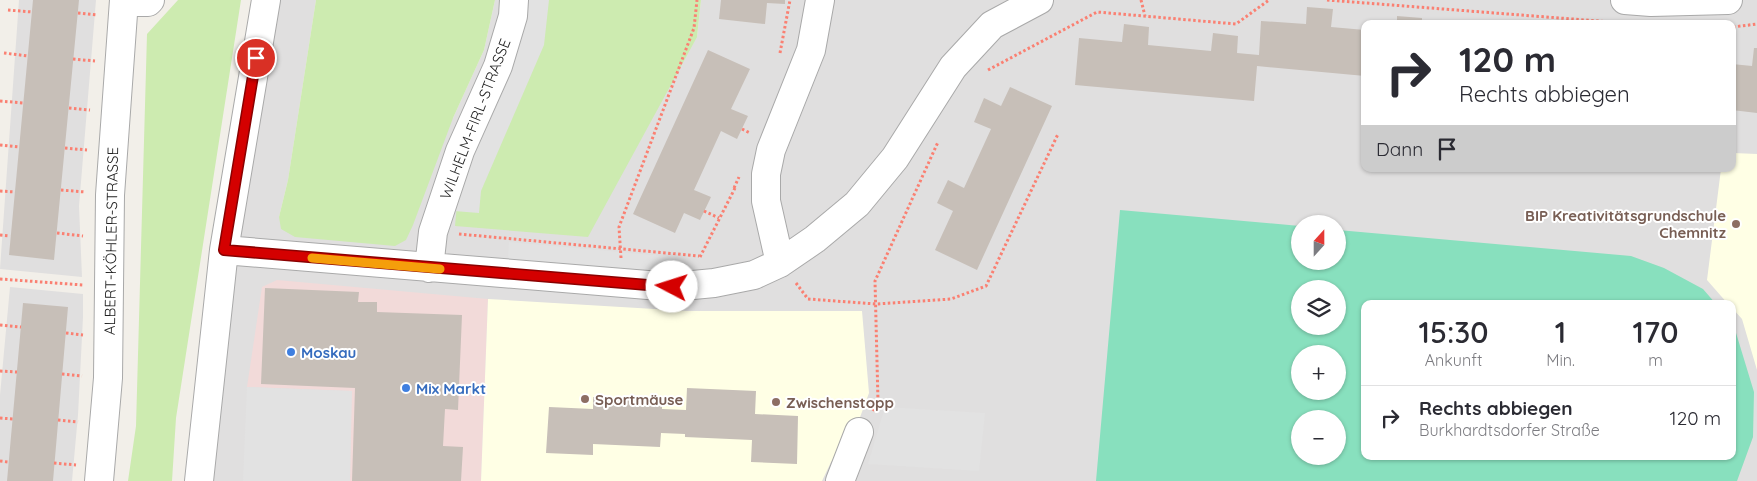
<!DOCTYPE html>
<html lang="de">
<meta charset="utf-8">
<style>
:root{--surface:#fff;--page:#f7f7f7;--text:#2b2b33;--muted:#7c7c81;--line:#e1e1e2}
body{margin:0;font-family:Quicksand,sans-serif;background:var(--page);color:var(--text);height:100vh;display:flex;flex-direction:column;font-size:19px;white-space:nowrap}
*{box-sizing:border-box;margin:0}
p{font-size:16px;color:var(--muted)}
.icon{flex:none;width:28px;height:28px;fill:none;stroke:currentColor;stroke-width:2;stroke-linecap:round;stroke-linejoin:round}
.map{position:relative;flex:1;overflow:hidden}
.details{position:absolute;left:1361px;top:300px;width:375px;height:160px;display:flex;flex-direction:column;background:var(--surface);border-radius:10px;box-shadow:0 1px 4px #0004}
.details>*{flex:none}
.guide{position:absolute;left:1361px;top:20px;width:375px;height:152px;border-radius:10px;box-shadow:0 1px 4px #0004;background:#fff;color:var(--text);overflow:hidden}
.needle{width:32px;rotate:21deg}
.tools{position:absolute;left:1291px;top:215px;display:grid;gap:10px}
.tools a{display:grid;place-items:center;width:55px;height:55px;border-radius:50%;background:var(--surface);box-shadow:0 1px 4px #0004;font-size:25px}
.pin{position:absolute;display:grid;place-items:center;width:42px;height:42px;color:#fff;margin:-21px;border:2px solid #fff;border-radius:50%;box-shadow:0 1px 5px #0007}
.me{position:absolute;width:55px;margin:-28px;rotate:275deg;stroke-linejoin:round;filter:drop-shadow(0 0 4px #0008)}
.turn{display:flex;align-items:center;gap:18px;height:105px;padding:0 15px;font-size:22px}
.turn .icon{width:65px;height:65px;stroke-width:2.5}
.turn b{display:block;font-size:35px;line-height:42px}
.then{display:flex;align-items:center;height:48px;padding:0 15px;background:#0003;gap:10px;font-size:19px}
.eta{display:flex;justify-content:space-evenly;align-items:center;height:85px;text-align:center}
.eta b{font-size:30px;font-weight:600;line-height:35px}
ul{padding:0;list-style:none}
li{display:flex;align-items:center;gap:15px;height:65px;padding:0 15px;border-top:1px solid var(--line)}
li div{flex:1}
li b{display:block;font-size:19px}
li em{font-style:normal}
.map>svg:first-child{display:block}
</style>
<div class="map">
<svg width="1757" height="481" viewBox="0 0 1757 481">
<rect width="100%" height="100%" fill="#f2efe9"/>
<path fill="#e0dfdf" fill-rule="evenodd" d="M19,0H96L79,206L82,277L0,269Z
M266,0H316L288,180L279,217L453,118L484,50L495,0H522L697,37L701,0H1757V481H199ZM1365,24H1732V169H1365ZM1300,224H1338V261H1300ZM1300,289H1338V326H1300ZM1365,304H1732V456H1365ZM1300,354H1338V391H1300ZM1300,419H1338V456H1300Z
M10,287L83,294V317L78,415L72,481H0V395Z"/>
<path fill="#f2dad9" d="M277,280L488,299L481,481H350L351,391L247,387L262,287Z"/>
<path fill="#ffffe5" d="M1733,153L1757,154V370L1742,319L1733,309L1732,304H1728L1707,280L1721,169H1732Z
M488,299L688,311H862L869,393L859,420L831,462L822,481H481Z"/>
<path fill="#cdebb0" d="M178,0H241L176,418L172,481H128L136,426L147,34Z
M316,0H495L484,50L453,118L413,225L406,240L395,246L295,237L281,229L279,217L288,180Z
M522,0H701L697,37L588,237L455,226L459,182Z"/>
<path fill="#88e0be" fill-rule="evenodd" d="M1120,210L1300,226V261H1338V230L1631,256L1664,268L1703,289L1716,304H1365V456H1732L1733,323L1754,392L1753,437L1737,481H1096ZM1300,289H1338V326H1300ZM1300,354H1338V391H1300ZM1300,419H1338V456H1300Z"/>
<path fill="#e2e2e2" d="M526,0H549L544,45L481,191L479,213L454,211L459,182L520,42Z
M509,242L675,257L674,275L508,260Z
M247,387L352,391L350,481H243Z
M885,407L985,413L979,471L868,464Z"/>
<path fill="#c7bfb8" d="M33,0H79L54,260L9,255Z
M721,0H785V4L767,3L765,24L719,19Z
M1307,7L1333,9L1331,27L1365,30V76L1257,66L1254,101L1075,85L1079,38L1122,42L1124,24L1149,27L1148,45L1211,51L1213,33L1238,36L1237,53L1259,55L1261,21L1306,24Z
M1397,16L1422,18V24H1397Z
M1754,48H1757V113L1732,110V64L1752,66Z
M708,50L750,69L731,109L748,116L737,139L721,131L694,190L711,197L700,220L684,213L675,233L633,214Z
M1010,87L1052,106L977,270L935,250L953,211L937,203L948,180L964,188L991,129L974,122L984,98L1001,106Z
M265,288L359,292L358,302H377V312L462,315L458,410L445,409L443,446L463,447L461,481H352L355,388L261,384Z
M23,303L68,307L53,481H7Z
M687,388L756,391L755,414L798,416L797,464L751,462L752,440L685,437V434L661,433L660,447L593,444V455L546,453L549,407L593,409V397L662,400V409L686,410Z"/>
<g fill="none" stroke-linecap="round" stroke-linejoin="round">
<defs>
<path id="minor" d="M1625,0L1651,2L1728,0
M124,2H148L150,0
M224,250L672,287L714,283L754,275L780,263L815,239L857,204L895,158L953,67L992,25L1039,0
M780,263L766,201V174L771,150L811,50L820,0
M429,268L433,232L460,151L498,66L513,16L514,0
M99,481L108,378L110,195L124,0
M199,481L224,250L266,0
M840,481L859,432"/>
</defs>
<use href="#minor" stroke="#a9a9a9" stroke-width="30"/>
<path stroke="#fa8072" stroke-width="3" stroke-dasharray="2.5 2.5" stroke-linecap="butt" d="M1141,0L1145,16
M1327,0L1611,22
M8,10L32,12
M78,13L97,15
M1733,27L1757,24
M4,53L28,56
M780,53L790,0
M73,59L95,61
M988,70L1097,12L1236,24L1269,0
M0,101L23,103
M69,108L90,110
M742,129L750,133
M0,145L19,147
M65,148L87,150
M734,188L739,177
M61,190L85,192
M0,191L15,192
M704,211L719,218
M57,233L83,236
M459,234L699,256
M0,235L10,236
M700,257L735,188
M621,258L619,227L694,28L697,0
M0,279L83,285
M796,283L808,299L876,304L951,299L986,286L1058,134
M0,325L21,327
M66,333L83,335
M0,371L17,372
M62,374L82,376
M873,411L878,402L875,281L938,142
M0,418L13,419
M58,420L78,422
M0,461L8,462
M54,463L76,465"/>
<use href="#minor" stroke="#fff" stroke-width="28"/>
</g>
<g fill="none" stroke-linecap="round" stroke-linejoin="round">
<defs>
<path id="route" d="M256,58L224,250L672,287"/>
</defs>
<use href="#route" stroke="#8a0000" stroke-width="12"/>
<use href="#route" stroke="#d40000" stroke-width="9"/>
<path stroke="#f59e0b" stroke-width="9" d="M312,258L440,269"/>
</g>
<g fill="#8d6e63" stroke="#fff" stroke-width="2">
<circle cx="1736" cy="224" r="5"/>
<circle cx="585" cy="399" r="5"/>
<circle cx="776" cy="402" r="5"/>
</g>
<g fill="#3f7fe0" stroke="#fff" stroke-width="2">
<circle cx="291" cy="352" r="5"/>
<circle cx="406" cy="388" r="5"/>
</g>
<g text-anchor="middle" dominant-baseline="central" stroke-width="4" stroke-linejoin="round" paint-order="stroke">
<g font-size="15" fill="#222" stroke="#fff">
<text transform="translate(475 119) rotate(-69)">WILHELM-FIRL-STRASSE</text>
<text transform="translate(111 241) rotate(-89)">ALBERT-KÖHLER-STRASSE</text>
</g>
<g font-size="15" font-weight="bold" fill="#785e54" stroke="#fff" text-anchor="start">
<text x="1726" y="215" text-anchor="end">BIP Kreativitätsgrundschule<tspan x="1726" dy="17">Chemnitz</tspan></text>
<text x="595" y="399">Sportmäuse</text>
<text x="786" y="402">Zwischenstopp</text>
</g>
<g font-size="15" font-weight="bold" fill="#366cbe" stroke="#fff" text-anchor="start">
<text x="301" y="352">Moskau</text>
<text x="416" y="388">Mix Markt</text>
</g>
</g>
</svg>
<div class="tools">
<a><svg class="needle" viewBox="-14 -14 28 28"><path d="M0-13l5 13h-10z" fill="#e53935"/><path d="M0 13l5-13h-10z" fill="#7c7c81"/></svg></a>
<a><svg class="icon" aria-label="layers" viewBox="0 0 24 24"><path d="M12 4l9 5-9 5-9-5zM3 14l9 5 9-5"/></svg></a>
<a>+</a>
<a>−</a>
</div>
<div class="pin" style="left:256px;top:58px;background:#d93025"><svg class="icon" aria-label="arrive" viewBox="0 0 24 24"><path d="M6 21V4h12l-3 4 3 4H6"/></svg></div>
<svg class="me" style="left:672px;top:287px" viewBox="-20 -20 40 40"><circle r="19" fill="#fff"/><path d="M0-13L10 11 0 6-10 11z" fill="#d40000"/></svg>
<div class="guide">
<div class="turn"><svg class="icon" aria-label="right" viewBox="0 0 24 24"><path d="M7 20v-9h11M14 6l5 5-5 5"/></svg><div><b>120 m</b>Rechts abbiegen</div></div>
<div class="then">Dann<svg class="icon" aria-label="arrive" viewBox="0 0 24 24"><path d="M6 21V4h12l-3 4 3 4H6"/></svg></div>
</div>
<section class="details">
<div class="eta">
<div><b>15:30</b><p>Ankunft</p></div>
<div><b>1</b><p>Min.</p></div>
<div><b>170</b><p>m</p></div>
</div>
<ul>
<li><svg class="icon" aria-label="right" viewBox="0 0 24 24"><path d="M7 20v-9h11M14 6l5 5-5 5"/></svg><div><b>Rechts abbiegen</b><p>Burkhardtsdorfer Straße</p></div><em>120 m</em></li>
</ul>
</section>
</div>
